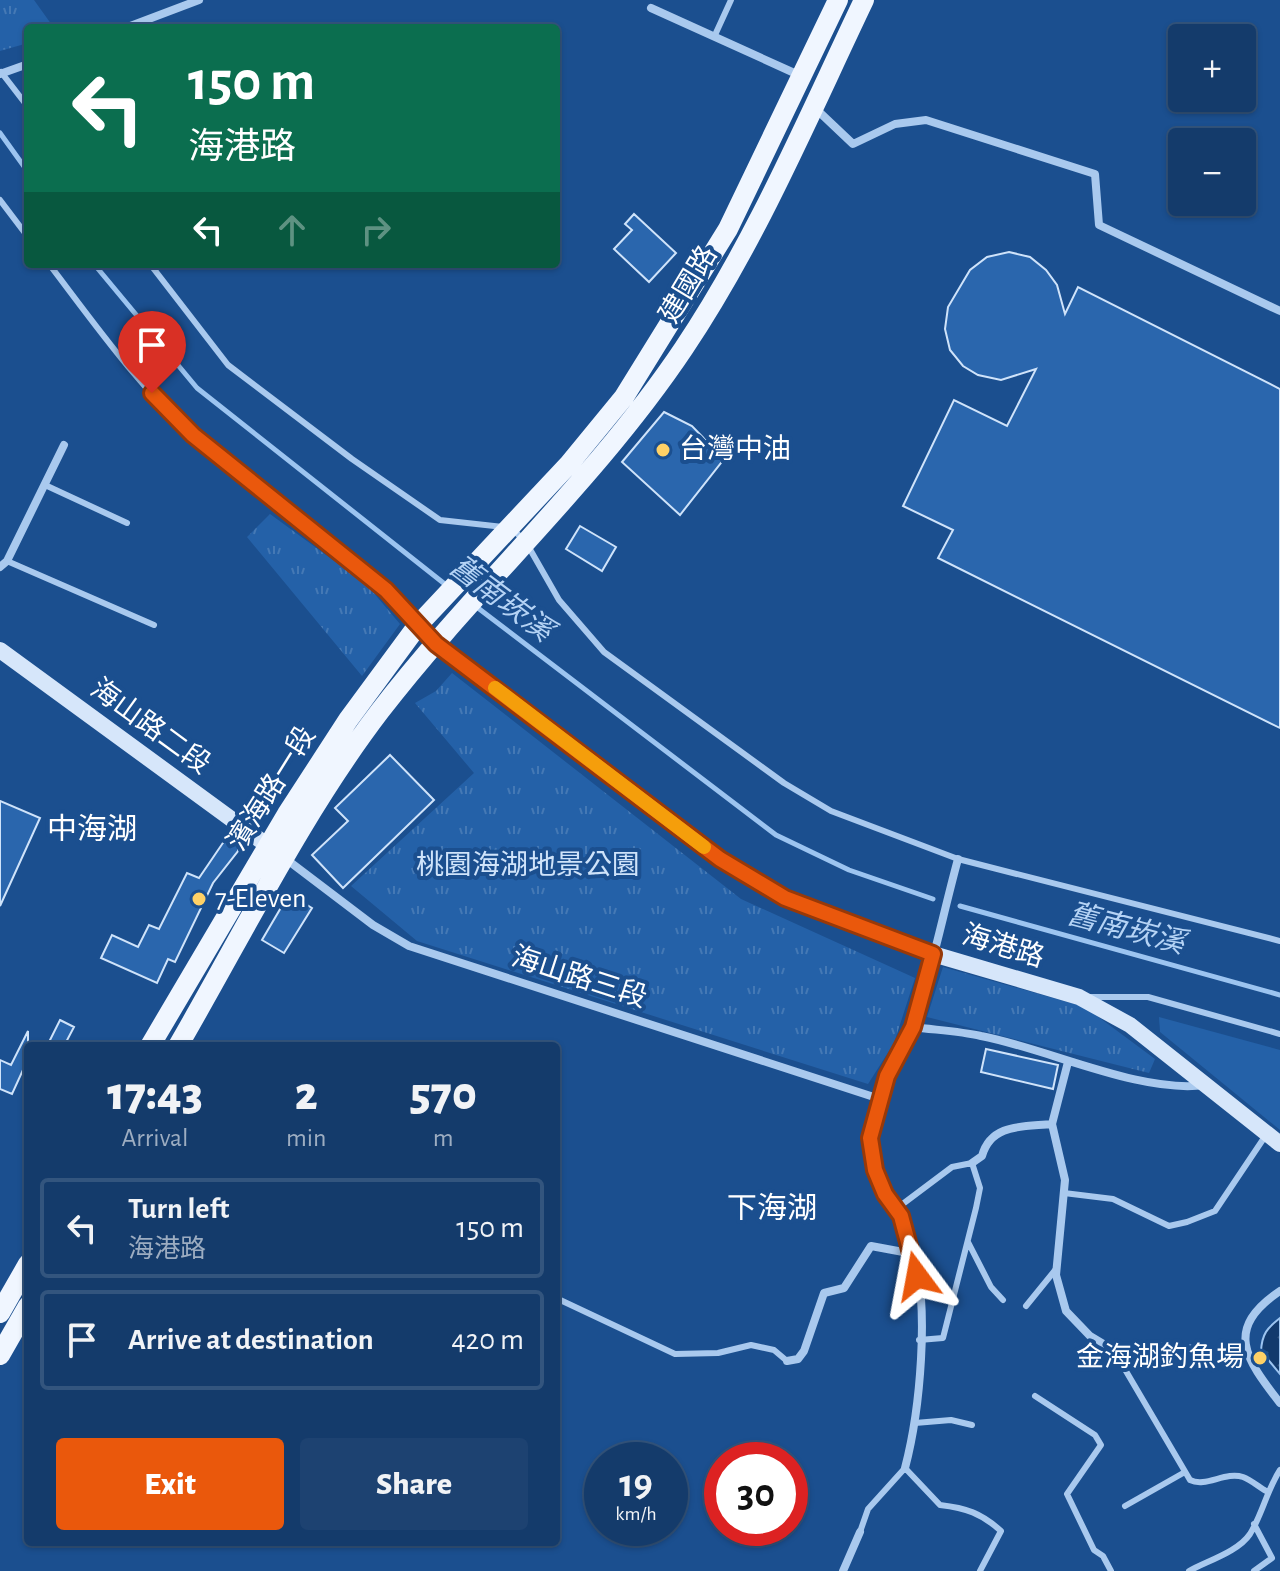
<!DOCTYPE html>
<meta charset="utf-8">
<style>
:root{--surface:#143b6b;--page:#1d4271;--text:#f1f3f6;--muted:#9dadc1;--line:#33557e;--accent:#ea580c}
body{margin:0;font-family:"Alegreya Sans","Noto Sans TC",sans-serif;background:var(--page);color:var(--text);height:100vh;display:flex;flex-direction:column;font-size:30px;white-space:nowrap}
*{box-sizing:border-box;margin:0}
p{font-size:26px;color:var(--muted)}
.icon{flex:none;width:44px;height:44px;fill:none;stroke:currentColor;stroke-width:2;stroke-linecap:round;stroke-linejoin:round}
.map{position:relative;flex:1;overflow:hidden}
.side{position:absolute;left:24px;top:1042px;width:536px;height:504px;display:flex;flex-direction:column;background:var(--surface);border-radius:8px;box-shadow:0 2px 6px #0004,0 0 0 2px var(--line)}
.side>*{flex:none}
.top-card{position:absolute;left:24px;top:24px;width:536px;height:244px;border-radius:8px;box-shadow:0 2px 6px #0004,0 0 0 2px var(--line);background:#0b6e4f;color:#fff;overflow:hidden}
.buttons{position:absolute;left:1168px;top:24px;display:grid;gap:16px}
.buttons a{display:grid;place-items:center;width:88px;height:88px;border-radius:8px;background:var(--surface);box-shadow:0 2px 6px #0004,0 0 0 2px var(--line);font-size:40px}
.speed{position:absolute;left:584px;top:1442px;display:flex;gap:16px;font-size:40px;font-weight:700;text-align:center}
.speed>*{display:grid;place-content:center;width:104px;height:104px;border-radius:50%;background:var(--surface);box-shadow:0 2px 6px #0004,0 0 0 2px var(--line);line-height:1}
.speed small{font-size:20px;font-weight:400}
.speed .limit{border:12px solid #d22;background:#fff;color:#111}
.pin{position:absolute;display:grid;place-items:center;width:68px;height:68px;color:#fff;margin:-82px -34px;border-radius:50% 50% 50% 0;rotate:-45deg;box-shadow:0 0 8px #0007}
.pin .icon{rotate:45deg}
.me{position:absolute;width:88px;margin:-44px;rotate:347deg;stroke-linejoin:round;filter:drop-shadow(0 0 6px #0008)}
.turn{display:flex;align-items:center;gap:28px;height:168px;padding:0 32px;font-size:36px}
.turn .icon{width:104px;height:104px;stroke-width:2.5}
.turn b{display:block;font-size:56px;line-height:68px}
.lanes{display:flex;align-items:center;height:76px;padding:0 32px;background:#0003;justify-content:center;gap:40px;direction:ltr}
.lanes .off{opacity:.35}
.eta{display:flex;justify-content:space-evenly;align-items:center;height:136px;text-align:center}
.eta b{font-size:48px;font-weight:800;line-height:56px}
.cta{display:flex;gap:16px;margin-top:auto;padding:16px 32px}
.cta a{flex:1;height:92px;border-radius:8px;background:var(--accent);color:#fff;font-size:32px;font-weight:800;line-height:92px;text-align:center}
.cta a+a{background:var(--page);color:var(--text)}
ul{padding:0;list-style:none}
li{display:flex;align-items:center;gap:24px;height:100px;margin:0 16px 12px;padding:0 16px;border:4px solid var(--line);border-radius:8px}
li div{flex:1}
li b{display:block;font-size:30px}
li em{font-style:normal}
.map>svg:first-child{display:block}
</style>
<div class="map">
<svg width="1280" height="1571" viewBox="0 0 1280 1571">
<defs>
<pattern id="park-tufts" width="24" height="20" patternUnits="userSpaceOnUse" patternTransform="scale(2)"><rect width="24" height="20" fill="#2461a8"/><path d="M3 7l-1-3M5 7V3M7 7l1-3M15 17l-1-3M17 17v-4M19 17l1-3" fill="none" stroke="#4579b5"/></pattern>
<pattern id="water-ripples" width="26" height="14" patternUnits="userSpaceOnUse" patternTransform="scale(2)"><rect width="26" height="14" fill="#123a6d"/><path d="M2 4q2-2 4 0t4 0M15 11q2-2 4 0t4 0" fill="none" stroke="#365883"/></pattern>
</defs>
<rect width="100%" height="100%" fill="#1b4f8f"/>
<path fill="#2461a8" d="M1159,1017L1280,1050V1130L1160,1032Z"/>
<path fill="url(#park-tufts)" d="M0,0H34L54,28H28V43L0,51Z
M270,514L367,585L400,624L362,676L247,537Z
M452,673L741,899L915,978L894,1043L868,1084L417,941L351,886L474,773L415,703L436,691Z
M943,967L1085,1007L1155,1059L1149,1073L927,1017Z"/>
<path fill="url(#water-ripples)" stroke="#9cc4f0" stroke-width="2" d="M1280,1318V1374L1261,1351C1262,1334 1267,1328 1280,1318Z"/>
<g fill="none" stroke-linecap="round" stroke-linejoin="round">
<path stroke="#9cc4f0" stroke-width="5" d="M0,133L28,172
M94,264L197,388L446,585
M474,605L776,835L849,870L933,899
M960,906L1280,995"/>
</g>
<path fill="#2a66ad" stroke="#cfe3fa" stroke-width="2" d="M634,214L676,253L649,282L614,249L632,230L625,224Z
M1009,252L1030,257L1046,270L1057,285L1065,314L1078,287L1280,389V728L938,558L953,530L903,506L954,400L1007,426L1036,369L1001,380L978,375L963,366L950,350L945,329L948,307L970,270L987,257Z
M664,412L692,426L724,459L680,515L622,462Z
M580,526L616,547L602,571L566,549Z
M390,755L434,800L343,888L312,855L348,821L335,808Z
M0,801L40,818L0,906Z
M229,834L239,840L238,851L213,883L175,962L168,959L157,983L101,958L112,935L138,947L149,925L159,929L187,873L199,878Z
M289,894L312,908L284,953L262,940Z
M60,1020L74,1027L64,1046H47Z
M28,1031V1059L12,1094L0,1089V1060L11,1065Z
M986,1049L1058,1065L1053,1089L981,1072Z"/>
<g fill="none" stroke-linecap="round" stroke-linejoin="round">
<path stroke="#a9c9ee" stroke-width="6" d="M715,35L731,0
M1,72L28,107
M0,200L28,237
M49,264C94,323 138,386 194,436C266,501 351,551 416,623
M150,264L228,365L352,459L440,520L512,528L527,544L559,600L604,652L784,783L831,811L958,859L1280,941
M45,485L127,523
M7,561L154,625
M1090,997H1148L1280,1034
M1064,1193L1113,1199L1169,1226L1187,1222L1215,1211L1266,1135
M896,1209L952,1167L972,1163L980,1188L976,1208L943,1338L919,1340
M968,1242L991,1287L1003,1300
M556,1298L675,1354L718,1353L751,1345L774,1350L787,1361
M1026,1306L1056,1269
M1245,1352L1148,1344L1126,1352L1123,1366L1190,1480C1206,1488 1225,1471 1243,1477C1251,1480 1259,1487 1266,1491
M1035,1396L1095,1435L1101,1445L1067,1494L1094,1550L1103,1556L1111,1571
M915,1423L951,1420L972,1425
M1125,1506L1185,1472
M860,1532L868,1509L905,1468L940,1505C966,1508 981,1513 1001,1531L980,1571
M1189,1571C1207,1561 1238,1552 1250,1534C1262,1515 1267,1490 1280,1470
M1254,1571L1272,1558L1254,1524"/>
<path stroke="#a9c9ee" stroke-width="8" d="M651,8L801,76
M125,28L199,0
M0,74L28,64
M815,108L853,144L895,124L926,120L1095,174L1099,225L1280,311
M0,567L7,561L64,445
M286,859L373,925L409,946L880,1099
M913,1027C935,1030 959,1031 981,1036C1046,1048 1140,1094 1205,1085
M1068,1062L1052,1124L1065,1180L1056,1275L1066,1311L1090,1336L1125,1357
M972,1163L982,1156C991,1123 1024,1127 1052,1124
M1280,1291C1224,1329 1245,1358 1280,1403
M787,1361L798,1359L804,1351L824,1293L844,1288L871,1246L914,1254
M905,1468C920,1411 930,1307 913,1250C901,1212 868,1179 871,1138C873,1095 901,1063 914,1024C932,970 943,914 958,859
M843,1571L860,1532"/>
<path stroke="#d6e6fa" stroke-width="16" d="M418,625L436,644L720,859L785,898L933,954L1079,997L1130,1025L1280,1144
M0,650L275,851"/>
<path stroke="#f0f6ff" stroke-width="20" d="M150,1046L287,814L348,720L418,625L569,464L624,397L728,229L838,0
M178,1046C243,934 302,813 380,711C477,585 595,481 684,348C757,239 808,117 864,0
M0,1313L28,1264
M0,1355L28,1306"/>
</g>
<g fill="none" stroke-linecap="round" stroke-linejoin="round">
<defs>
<path id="route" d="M152,393L193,435L386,590L436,644L720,859L785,898L933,954L913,1027L887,1076L870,1138L875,1170L885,1194L901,1216L917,1276"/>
</defs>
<use href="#route" stroke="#983908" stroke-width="20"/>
<use href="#route" stroke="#ea580c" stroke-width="14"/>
<path stroke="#f59e0b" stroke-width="14" d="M495,688L704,847"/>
</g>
<g fill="#ffd166" stroke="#1b4f8f" stroke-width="3">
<circle cx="663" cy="450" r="8"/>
<circle cx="199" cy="899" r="8"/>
<circle cx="1260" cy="1358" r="8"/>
</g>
<g text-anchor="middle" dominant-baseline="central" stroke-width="8" stroke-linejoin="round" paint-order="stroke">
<g font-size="28" fill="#fff" stroke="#1b4f8f">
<text transform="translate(689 285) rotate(-59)">建國路</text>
<text transform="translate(150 727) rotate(36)">海山路二段</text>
<text transform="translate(272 789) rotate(-58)">濱海路一段</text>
<text transform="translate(1003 947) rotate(17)">海港路</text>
<text transform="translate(579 978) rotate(18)">海山路三段</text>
</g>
<g font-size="28" fill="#fff" stroke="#1b4f8f" text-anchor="start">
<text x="679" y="450">台灣中油</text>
<text x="215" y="899">7-Eleven</text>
<text x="1244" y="1358" text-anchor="end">金海湖釣魚場</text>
</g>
<g font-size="28" fill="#cfe3fa" stroke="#1b4f8f">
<text x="528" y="866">桃園海湖地景公園</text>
</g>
<g font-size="30" font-style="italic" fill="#b5d3f5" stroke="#1b4f8f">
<text transform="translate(501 599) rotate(37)">舊南崁溪</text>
<text transform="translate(1126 929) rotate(15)">舊南崁溪</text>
</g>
<g font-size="30" fill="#fff" stroke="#1b4f8f">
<text x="92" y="830">中海湖</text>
<text x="772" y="1209">下海湖</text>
</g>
</g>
</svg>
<div class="buttons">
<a>+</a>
<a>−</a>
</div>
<div class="speed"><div>19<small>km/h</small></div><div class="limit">30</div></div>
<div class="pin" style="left:152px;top:393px;background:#d93025"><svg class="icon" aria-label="arrive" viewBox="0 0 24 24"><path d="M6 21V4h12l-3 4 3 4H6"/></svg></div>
<svg class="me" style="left:917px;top:1276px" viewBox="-20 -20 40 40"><path d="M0-17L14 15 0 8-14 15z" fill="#ea580c" stroke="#fff" stroke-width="4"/></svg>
<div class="top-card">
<div class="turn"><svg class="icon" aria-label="left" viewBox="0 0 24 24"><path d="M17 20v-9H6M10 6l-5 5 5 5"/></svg><div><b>150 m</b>海港路</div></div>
<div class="lanes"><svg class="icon" aria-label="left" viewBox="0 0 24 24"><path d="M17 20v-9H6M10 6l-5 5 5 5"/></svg><svg class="icon off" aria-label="ahead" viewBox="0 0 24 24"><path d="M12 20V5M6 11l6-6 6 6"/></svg><svg class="icon off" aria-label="right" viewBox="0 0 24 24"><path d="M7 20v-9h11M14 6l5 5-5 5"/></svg></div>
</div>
<section class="side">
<div class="eta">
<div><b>17:43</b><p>Arrival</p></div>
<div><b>2</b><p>min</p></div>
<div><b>570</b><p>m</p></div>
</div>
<ul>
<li><svg class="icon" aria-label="left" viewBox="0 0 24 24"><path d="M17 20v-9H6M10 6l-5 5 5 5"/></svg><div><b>Turn left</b><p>海港路</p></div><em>150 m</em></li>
<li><svg class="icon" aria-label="arrive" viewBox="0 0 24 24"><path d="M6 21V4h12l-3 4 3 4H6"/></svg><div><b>Arrive at destination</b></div><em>420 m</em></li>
</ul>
<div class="cta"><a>Exit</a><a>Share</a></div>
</section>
</div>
